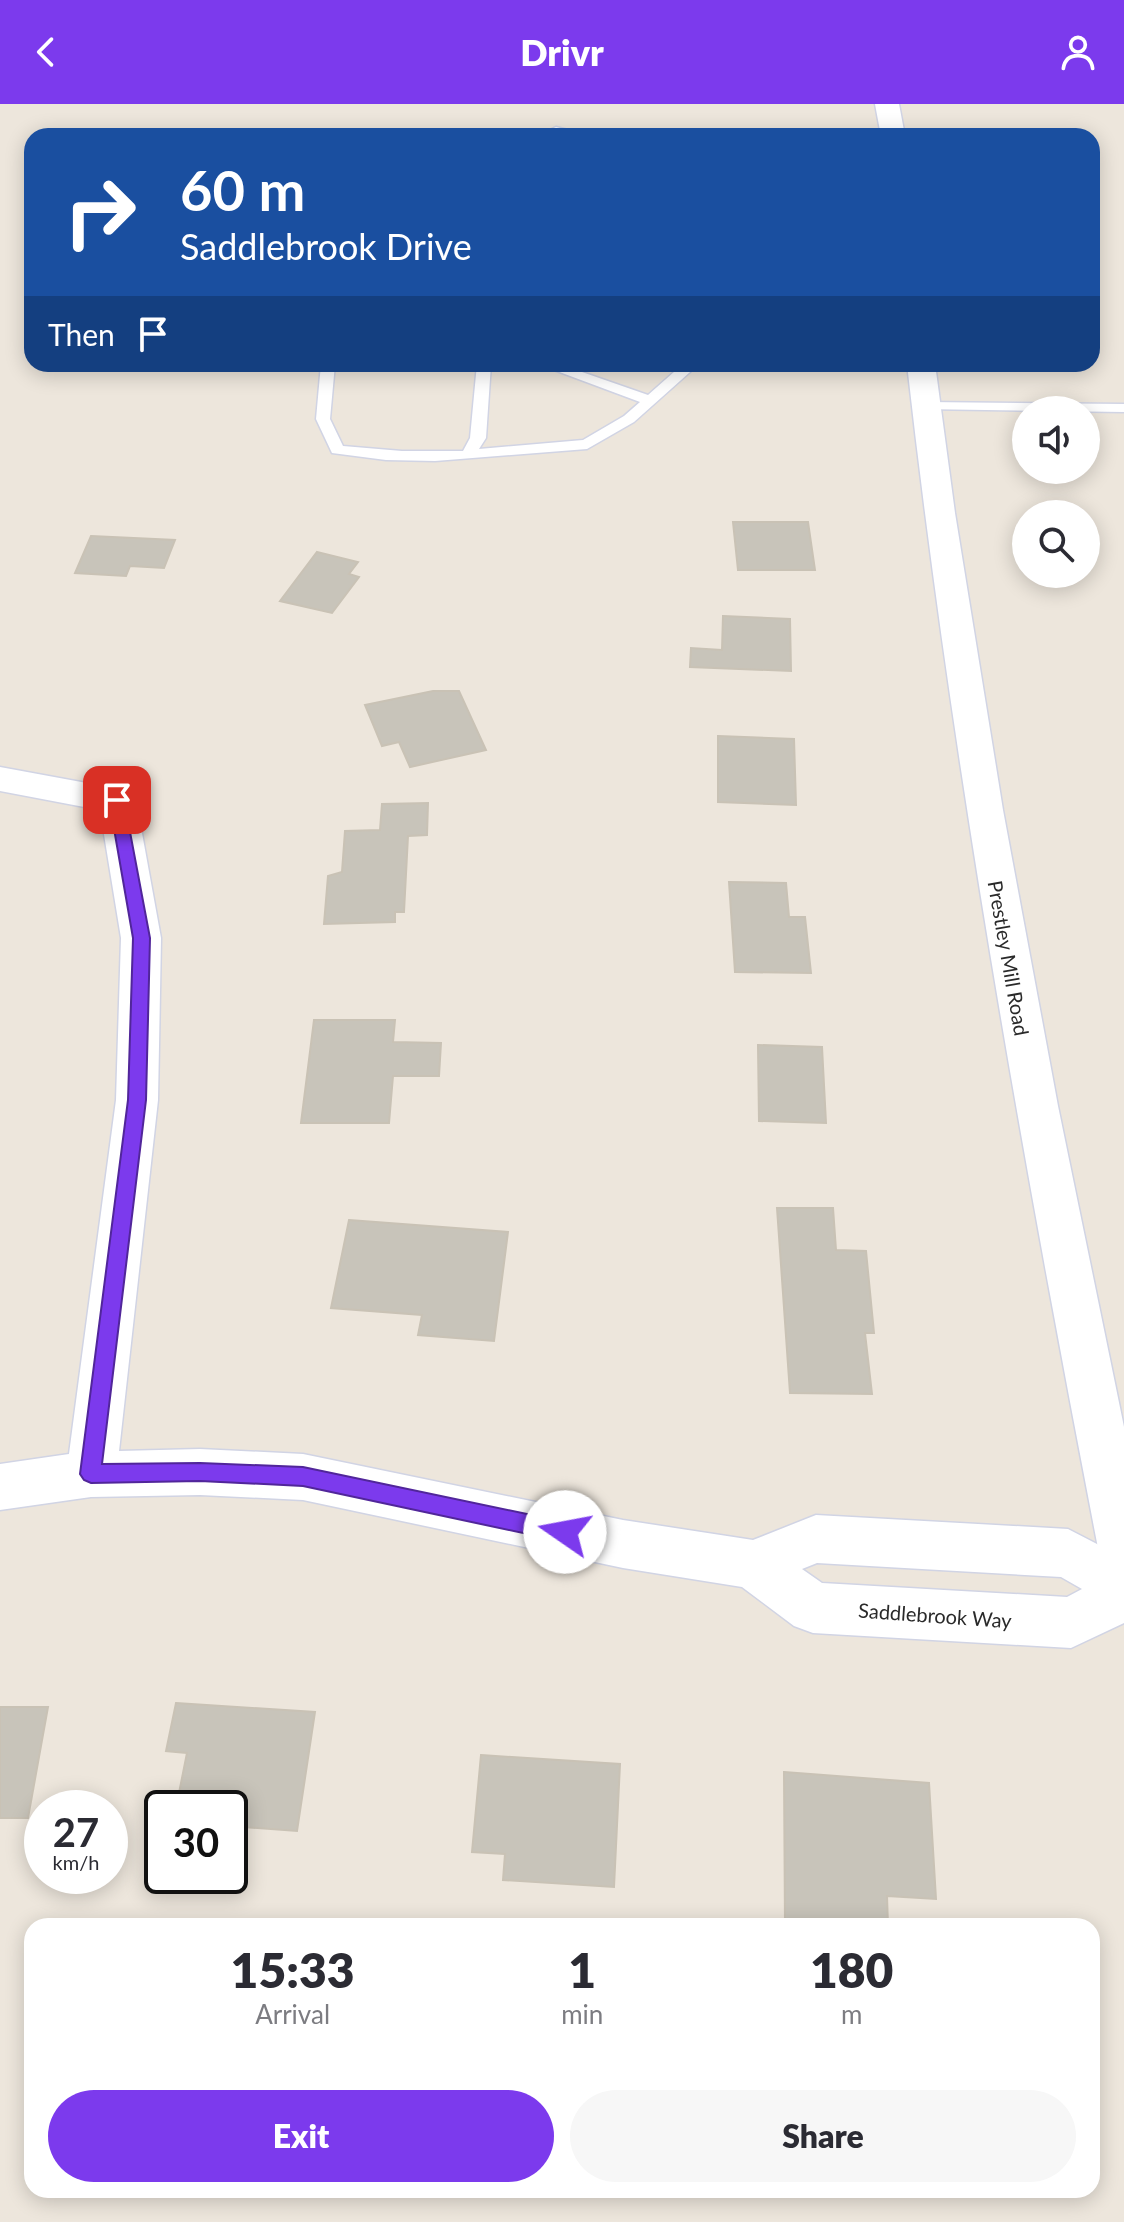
<!DOCTYPE html>
<style>
:root{--surface:#fff;--page:#f7f7f7;--text:#2b2b33;--muted:#7c7c81;--accent:#7c3aed}
body{margin:0;font-family:Lato,sans-serif;background:var(--page);color:var(--text);height:100vh;display:flex;flex-direction:column;font-size:30px;white-space:nowrap}
*{box-sizing:border-box;margin:0}
p{font-size:26px;color:var(--muted)}
.icon{flex:none;width:44px;height:44px;fill:none;stroke:currentColor;stroke-width:2;stroke-linecap:round;stroke-linejoin:round}
.map{position:relative;flex:1;overflow:hidden}
.panel{position:absolute;left:24px;top:1814px;width:1076px;height:280px;display:flex;flex-direction:column;background:var(--surface);border-radius:24px;box-shadow:0 4px 20px #0003}
.panel>*{flex:none}
.top-card{position:absolute;left:24px;top:24px;width:1076px;height:244px;border-radius:24px;box-shadow:0 4px 20px #0003;background:#1a4fa0;color:#fff;overflow:hidden}
.tools{position:absolute;left:1012px;top:292px;display:grid;gap:16px}
.tools a{display:grid;place-items:center;width:88px;height:88px;border-radius:50%;background:var(--surface);box-shadow:0 4px 20px #0003;font-size:40px}
.speed{position:absolute;left:24px;top:1686px;display:flex;gap:16px;font-size:40px;font-weight:700;text-align:center}
.speed>*{display:grid;place-content:center;width:104px;height:104px;border-radius:50%;background:var(--surface);box-shadow:0 4px 20px #0003;line-height:1}
.speed small{font-size:20px;font-weight:400}
.speed .limit{border:4px solid #111;border-radius:12px;background:#fff;color:#111}
.pin{position:absolute;display:grid;place-items:center;width:68px;height:68px;color:#fff;margin:-34px;border-radius:16px;box-shadow:0 4px 12px #0006}
.me{position:absolute;width:88px;margin:-44px;rotate:282deg;stroke-linejoin:round;filter:drop-shadow(0 0 6px #0008)}
.turn{display:flex;align-items:center;gap:28px;height:168px;padding:0 24px;font-size:36px}
.turn .icon{width:104px;height:104px;stroke-width:2.5}
.turn b{display:block;font-size:56px;line-height:68px}
.then{display:flex;align-items:center;height:76px;padding:0 24px;background:#0003;gap:16px;font-size:30px}
.eta{display:flex;justify-content:space-evenly;align-items:center;height:136px;text-align:center}
.eta b{font-size:48px;font-weight:800;line-height:56px}
.cta{display:flex;gap:16px;margin-top:auto;padding:16px 24px}
.cta a{flex:1;height:92px;border-radius:48px;background:var(--accent);color:#fff;font-size:32px;font-weight:800;line-height:92px;text-align:center}
.cta a+a{background:var(--page);color:var(--text)}
header{display:flex;justify-content:space-between;align-items:center;height:104px;padding:0 24px;background:var(--accent);color:#fff;font-size:36px;font-weight:800}
.map>svg:first-child{display:block}
</style>
<header><svg class="icon" aria-label="back" viewBox="0 0 24 24"><path d="M15 5l-7 7 7 7"/></svg>Drivr<svg class="icon" aria-label="person" viewBox="0 0 24 24"><circle cx="12" cy="8" r="4"/><path d="M4 21q1-7 8-7t8 7"/></svg></header>
<div class="map">
<svg width="1124" height="2118" viewBox="0 0 1124 2118">
<rect width="100%" height="100%" fill="#ede6dc"/>
<path fill="#c8c4ba" stroke="#c9c2b5" stroke-width="2" d="M733,418H808L815,466H738Z
M91,432L175,436L164,464L130,462L126,472L75,469Z
M317,448L358,458L349,470L359,473L332,509L280,497Z
M723,512L790,515L791,567L690,563L691,544L722,546Z
M433,587H459L486,646L410,663L399,638L382,642L365,601Z
M718,632L794,635L796,701L718,698Z
M428,699L427,731L408,732L404,808H395V818L324,820L328,772L342,768L345,727L380,726L382,700Z
M729,778L786,779L789,813H805L811,869L735,868Z
M314,916H395L393,938L441,939L439,972H393L389,1019H301Z
M758,941L822,943L826,1019L759,1017Z
M777,1104H833L836,1146L866,1147L874,1229H865L872,1290L790,1289Z
M349,1116L508,1128L494,1237L418,1231L422,1211L331,1204Z
M176,1599L315,1608L297,1727L230,1722V1704H176L187,1649L166,1647Z
M0,1603H48L28,1714H0Z
M481,1651L620,1660L614,1783L503,1776L505,1750L472,1748Z
M784,1668L929,1679L936,1795L887,1792L888,1822L785,1820Z"/>
<g fill="none" stroke-linecap="round" stroke-linejoin="round">
<defs>
<path id="service" d="M556,23L580,29L582,32H537Z
M321,260H335L330,315L343,342L402,347H463L470,334L477,260H491L486,334L479,345L583,336L624,312L640,298L538,260H559L648,291L683,260H699L634,318L587,345L435,357L386,356L332,349L316,315Z
M926,298L1124,300V308L921,305V299Z"/>
<path id="minor" d="M0,663L130,687L136,696L161,834L158,996L119,1347L200,1345L303,1350L623,1416L753,1436L816,1411L1068,1425L1124,1454V1519L1071,1544L813,1529L794,1522L742,1483L623,1464L303,1396L200,1391L91,1393L0,1406V1360L69,1350L116,996L121,834L100,706L0,687ZM817,1459L1061,1473L1082,1485L1067,1493L822,1479L802,1465Z"/>
<path id="tertiary" d="M875,0H899L905,32H881Z
M907,260H935L955,409L1003,706L1058,1002L1124,1323V1468L1106,1461L1098,1444C1022,1051 952,658 907,260Z"/>
</defs>
<use href="#service" stroke="#d1d4e4" stroke-width="3"/>
<use href="#minor" stroke="#d1d4e4" stroke-width="3"/>
<use href="#tertiary" stroke="#d1d4e4" stroke-width="3"/>
<use href="#service" fill="#fff" fill-rule="evenodd"/>
<use href="#minor" fill="#fff" fill-rule="evenodd"/>
<use href="#tertiary" fill="#fff" fill-rule="evenodd"/>
</g>
<path fill="#7c3aed" stroke="#51269a" stroke-width="2" d="M117,691L124,696L150,834L146,996L102,1360L200,1359L303,1363L565,1418L572,1421L575,1428L572,1435L565,1438L303,1382L200,1377L91,1379L84,1376L80,1370L128,996L133,834L109,696Z"/>
<g text-anchor="middle" dominant-baseline="central" stroke-width="7" stroke-linejoin="round" paint-order="stroke">
<g font-size="20" fill="#2a2a2a" stroke="#fff">
<text transform="translate(1009 854) rotate(80)">Prestley Mill Road</text>
<text transform="translate(935 1511) rotate(4)">Saddlebrook Way</text>
</g>
</g>
</svg>
<div class="tools">
<a><svg class="icon" aria-label="sound" viewBox="0 0 24 24"><path d="M4 9h4l5-4v14l-5-4H4zM17 9q2 3 0 6"/></svg></a>
<a><svg class="icon" aria-label="search" viewBox="0 0 24 24"><circle cx="10" cy="10" r="6"/><path d="M15 15l6 6"/></svg></a>
</div>
<div class="speed"><div>27<small>km/h</small></div><div class="limit">30</div></div>
<div class="pin" style="left:117px;top:696px;background:#d93025"><svg class="icon" aria-label="arrive" viewBox="0 0 24 24"><path d="M6 21V4h12l-3 4 3 4H6"/></svg></div>
<svg class="me" style="left:565px;top:1428px" viewBox="-20 -20 40 40"><circle r="19" fill="#fff"/><path d="M0-13L10 11 0 6-10 11z" fill="#7c3aed"/></svg>
<div class="top-card">
<div class="turn"><svg class="icon" aria-label="right" viewBox="0 0 24 24"><path d="M7 20v-9h11M14 6l5 5-5 5"/></svg><div><b>60 m</b>Saddlebrook Drive</div></div>
<div class="then">Then<svg class="icon" aria-label="arrive" viewBox="0 0 24 24"><path d="M6 21V4h12l-3 4 3 4H6"/></svg></div>
</div>
<section class="panel">
<div class="eta">
<div><b>15:33</b><p>Arrival</p></div>
<div><b>1</b><p>min</p></div>
<div><b>180</b><p>m</p></div>
</div>
<div class="cta"><a>Exit</a><a>Share</a></div>
</section>
</div>
